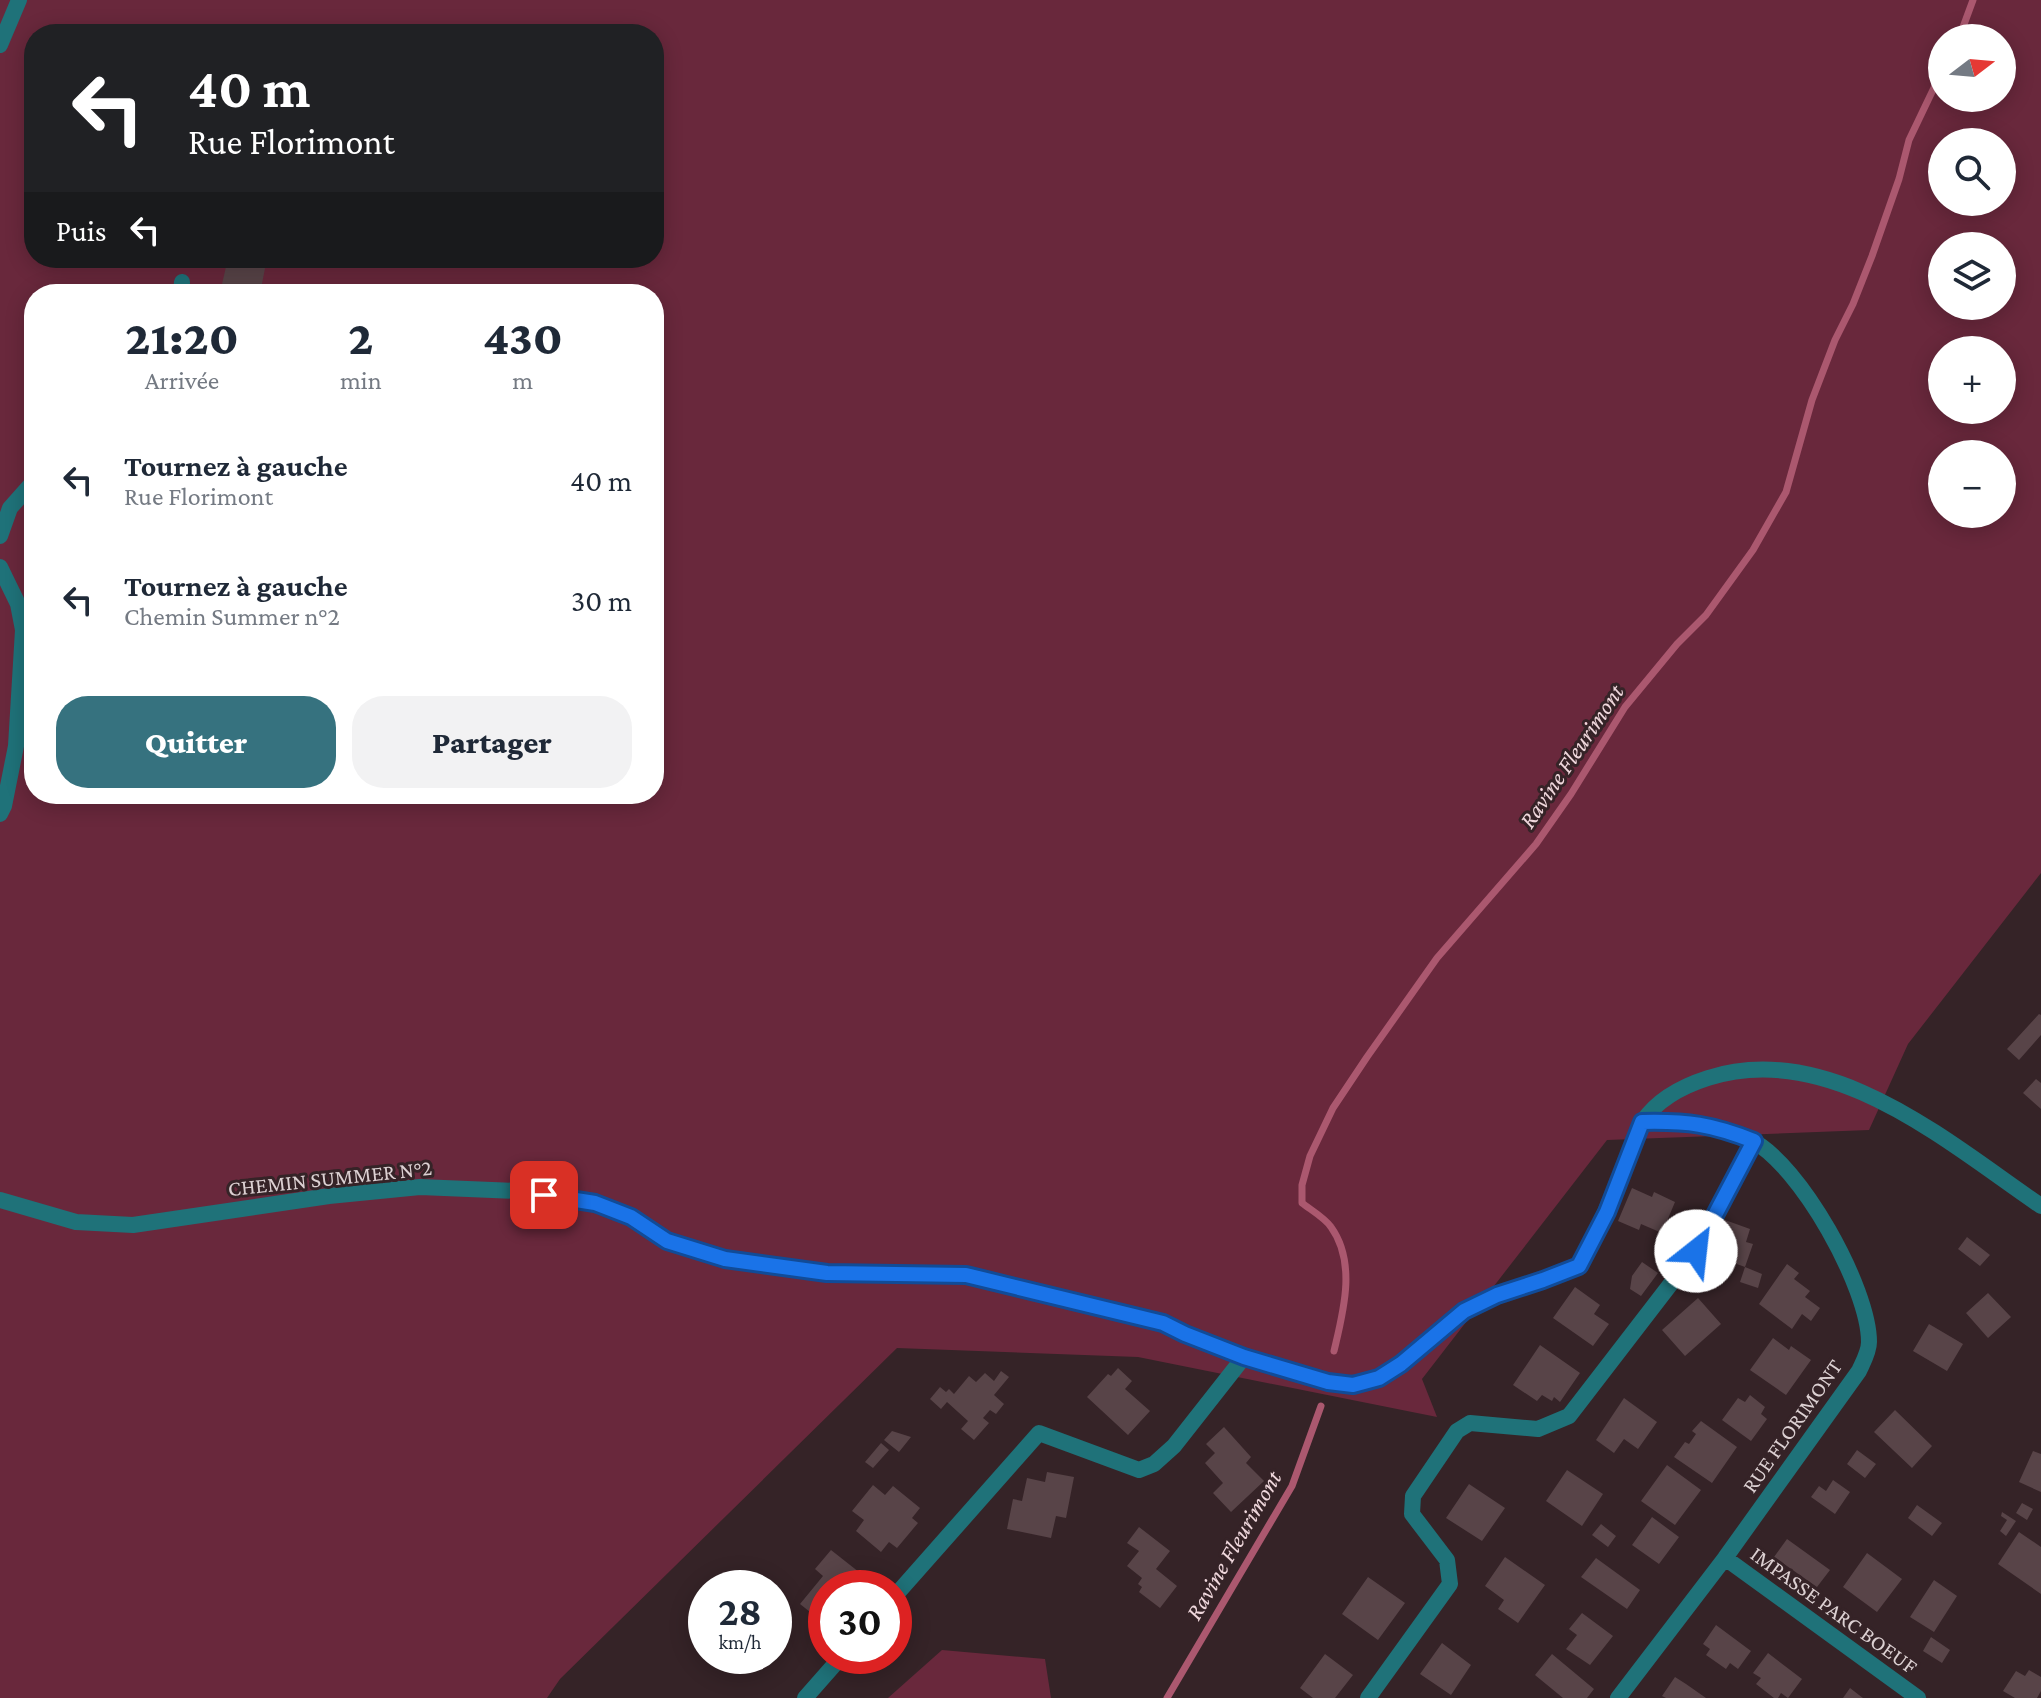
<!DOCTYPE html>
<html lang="fr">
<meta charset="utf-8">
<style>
:root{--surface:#fff;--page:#f2f2f3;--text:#1f2937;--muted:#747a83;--accent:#36727f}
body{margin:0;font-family:"Crimson Pro",serif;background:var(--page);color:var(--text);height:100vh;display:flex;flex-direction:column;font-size:30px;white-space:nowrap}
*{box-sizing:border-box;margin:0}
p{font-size:26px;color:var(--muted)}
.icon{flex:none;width:44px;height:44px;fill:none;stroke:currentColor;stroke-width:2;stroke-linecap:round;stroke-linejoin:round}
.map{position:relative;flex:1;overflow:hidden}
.sheet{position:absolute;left:24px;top:284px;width:640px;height:520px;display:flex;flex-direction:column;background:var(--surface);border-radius:32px;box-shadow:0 4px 20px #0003}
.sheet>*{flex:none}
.guide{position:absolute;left:24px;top:24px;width:640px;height:244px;border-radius:32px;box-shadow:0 4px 20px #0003;background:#202124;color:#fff;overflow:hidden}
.needle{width:52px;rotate:74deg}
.controls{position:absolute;left:1928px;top:24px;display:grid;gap:16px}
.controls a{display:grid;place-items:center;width:88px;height:88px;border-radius:50%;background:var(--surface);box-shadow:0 4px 20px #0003;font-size:40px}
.speed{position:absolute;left:688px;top:1570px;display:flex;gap:16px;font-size:40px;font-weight:700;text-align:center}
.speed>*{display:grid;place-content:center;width:104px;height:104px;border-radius:50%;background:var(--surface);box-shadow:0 4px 20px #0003;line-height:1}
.speed small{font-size:20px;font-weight:400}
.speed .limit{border:12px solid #d22;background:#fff;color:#111}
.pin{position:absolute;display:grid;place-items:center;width:68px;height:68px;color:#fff;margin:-34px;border-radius:16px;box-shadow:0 4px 12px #0006}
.me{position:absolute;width:88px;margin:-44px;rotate:29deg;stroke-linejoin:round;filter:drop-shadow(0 0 6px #0008)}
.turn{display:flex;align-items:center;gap:28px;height:168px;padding:0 32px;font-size:36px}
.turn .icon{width:104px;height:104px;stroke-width:2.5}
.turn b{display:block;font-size:56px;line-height:68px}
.then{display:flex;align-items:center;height:76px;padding:0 32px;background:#0003;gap:16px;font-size:30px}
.eta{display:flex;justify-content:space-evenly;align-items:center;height:136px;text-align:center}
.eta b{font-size:48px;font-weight:800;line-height:56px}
.primary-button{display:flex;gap:16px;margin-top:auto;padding:16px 32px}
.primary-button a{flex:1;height:92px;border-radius:32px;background:var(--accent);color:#fff;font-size:32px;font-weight:800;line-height:92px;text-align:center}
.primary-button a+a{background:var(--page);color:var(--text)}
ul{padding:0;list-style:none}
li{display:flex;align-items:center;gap:24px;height:120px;padding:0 32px}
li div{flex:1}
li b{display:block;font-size:30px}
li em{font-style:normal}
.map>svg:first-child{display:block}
</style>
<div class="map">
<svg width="2041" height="1698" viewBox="0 0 2041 1698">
<rect width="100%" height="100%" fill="#352327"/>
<path fill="#69283c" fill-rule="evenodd" d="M0,0H2041V873L1908,1044L1869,1130L1607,1140L1422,1379L1437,1417L1138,1357L897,1348L560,1679L547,1698H0ZM34,34H654V258H34ZM1942,38H2002V98H1942ZM1942,142H2002V202H1942ZM1942,246H2002V306H1942ZM34,294H654V794H34ZM1942,350H2002V410H1942ZM1942,454H2002V514H1942Z
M942,1650L1045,1659L1051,1698H888Z"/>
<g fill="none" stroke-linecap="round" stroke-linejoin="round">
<path stroke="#ab586f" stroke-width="7" d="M1959,38L1973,0
M1334,1351C1343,1313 1357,1263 1331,1227C1325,1218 1311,1210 1302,1203V1185L1310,1156L1333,1108L1367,1057L1437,958L1536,844L1571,794L1625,707L1677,644L1706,615L1753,550L1786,492L1812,400L1835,340L1853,304L1872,256L1899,179L1909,140L1942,71
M1167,1698L1292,1486L1321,1406"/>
</g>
<path fill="#584448" d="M228,258H267L260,294L220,293Z
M2039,1014L2041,1015V1035L2019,1060L2007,1049Z
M2036,1079L2041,1083V1109L2023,1093Z
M1632,1188L1652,1197L1654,1192L1675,1202L1662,1233L1641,1224L1639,1230L1618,1221Z
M1725,1220L1750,1229L1746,1242L1753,1244L1745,1267L1762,1274L1758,1288L1740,1282L1745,1267L1712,1255Z
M1967,1237L1990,1255L1980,1266L1958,1249Z
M1642,1262L1658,1273L1641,1296L1630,1289L1632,1276Z
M1787,1264L1799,1273L1794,1279L1810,1291L1805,1297L1820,1308L1811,1321L1802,1314L1792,1329L1759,1304Z
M1575,1287L1600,1305L1594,1314L1609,1324L1593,1346L1553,1318Z
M1988,1293L2011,1317L1988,1338L1966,1313Z
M1698,1298L1721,1324L1685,1356L1662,1330Z
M1929,1324L1963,1344L1947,1371L1913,1351Z
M1773,1338L1789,1350L1791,1346L1811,1360L1786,1395L1750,1370Z
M1540,1345L1580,1373L1560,1402L1554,1397L1552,1401L1542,1395L1537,1401L1513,1385Z
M1118,1368L1132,1381L1125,1389L1150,1411L1128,1435L1087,1397L1108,1374L1111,1376Z
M1001,1371L1009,1377L994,1395L1004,1404L996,1414L990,1410L983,1418L989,1423L974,1440L961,1429L968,1421L947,1402L941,1409L930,1399L940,1387L946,1392L949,1389L954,1394L969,1376L976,1382L985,1373L994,1381Z
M1750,1395L1765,1407L1761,1414L1767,1419L1751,1441L1722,1420L1738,1398L1745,1402Z
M1624,1398L1657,1422L1638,1449L1624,1439L1614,1453L1596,1440Z
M1895,1410L1932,1446L1912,1468L1874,1432Z
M1701,1421L1737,1447L1712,1483L1674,1457L1685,1442L1689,1444L1696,1434L1692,1431Z
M1224,1427L1251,1457L1246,1463L1264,1481L1231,1512L1213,1493L1223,1483L1205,1463L1215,1453L1206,1444Z
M892,1431L911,1437L899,1452L884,1440Z
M881,1443L889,1450L873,1468L865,1462Z
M1857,1450L1876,1464L1865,1478L1847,1464Z
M2033,1451L2041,1454V1492L2019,1482Z
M1667,1465L1701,1490L1675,1525L1641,1501Z
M1567,1470L1603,1494L1582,1526L1546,1501Z
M1047,1472L1074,1477L1066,1518L1056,1516L1051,1538L1007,1529L1013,1499L1022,1501L1027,1478L1045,1482Z
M1833,1480L1850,1492L1835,1514L1811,1497L1819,1486L1826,1491Z
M1469,1484L1505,1508L1482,1541L1446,1518Z
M873,1485L885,1495L893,1486L920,1508L912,1518L918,1523L897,1548L889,1542L881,1552L856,1531L864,1520L852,1511Z
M2022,1503L2033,1509L2027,1520L2016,1513Z
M1917,1505L1942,1523L1932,1536L1908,1518Z
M2002,1512L2016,1521L2006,1536L2000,1531L2007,1520L2001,1516Z
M1652,1517L1679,1537L1659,1564L1632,1545Z
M1601,1524L1616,1536L1608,1547L1592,1535Z
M1139,1527L1170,1551L1156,1569L1177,1586L1160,1608L1139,1592L1142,1587L1138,1584L1142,1578L1127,1566L1139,1551L1127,1543Z
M2019,1532L2041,1547V1594L1998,1564Z
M1787,1539L1830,1570L1817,1587L1774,1557Z
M831,1550L864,1576L856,1585L860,1588H826L825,1624L800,1604L823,1576L815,1569Z
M1867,1553L1902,1579L1877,1612L1843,1587Z
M1505,1557L1545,1585L1518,1623L1498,1609L1504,1600L1485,1586Z
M1596,1558L1640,1590L1627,1609L1581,1577Z
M1368,1577L1405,1603L1378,1640L1342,1614Z
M1934,1580L1957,1596L1934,1632L1910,1617Z
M774,1593L788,1604L778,1616L774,1613Z
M1582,1613L1613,1636L1590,1665L1566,1649L1577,1635L1569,1629Z
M1716,1625L1751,1651L1738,1669L1730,1663L1726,1669L1706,1655L1710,1649L1703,1644Z
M1931,1637L1950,1650L1942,1663L1923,1651Z
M1442,1643L1471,1665L1451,1695L1420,1674Z
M1768,1653L1802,1679L1788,1698L1781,1693L1778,1698H1774L1756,1684L1761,1678L1753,1673Z
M1325,1654L1353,1675L1335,1698H1313L1300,1688Z
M1552,1654L1594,1689L1587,1698H1563L1535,1675Z
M2029,1670L2041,1677V1691L2037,1698H2015L2003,1691L2016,1671L2025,1676Z
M1675,1677L1686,1684L1706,1698H1666L1662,1696Z
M1850,1688L1859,1695L1863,1698H1843Z"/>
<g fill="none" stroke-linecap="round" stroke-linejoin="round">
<path stroke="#1f7279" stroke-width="16" d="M0,45L19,0
M181,294L182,282
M0,536L10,508L34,481
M0,567L18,604L23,630L16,746L4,806L0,814
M0,1200L76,1222L133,1225L329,1196L420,1187L518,1191L595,1203L631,1217L667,1241L725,1259L827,1273L966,1275L1163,1323L1185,1334L1244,1357L1328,1382L1353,1385L1379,1378L1401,1364L1464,1311L1497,1295L1543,1280L1579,1266C1596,1235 1609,1204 1622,1172C1629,1156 1634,1136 1643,1121C1658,1099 1683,1086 1708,1078C1830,1039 1947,1142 2041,1206
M1725,1558L1918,1698
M894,1597L1039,1433L1139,1470L1154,1464L1174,1446L1244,1357
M805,1698L842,1656
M1368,1698L1450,1584L1447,1560L1412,1514L1413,1496L1457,1431L1470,1423L1538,1429L1569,1416L1696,1251L1754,1141
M1618,1698L1725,1558L1859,1371C1863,1362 1869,1352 1869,1342C1869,1288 1800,1164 1751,1140C1716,1123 1680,1122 1642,1122"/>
</g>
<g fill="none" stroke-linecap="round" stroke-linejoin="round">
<defs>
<path id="route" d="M544,1195L595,1203L631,1217L667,1241L725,1259L827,1273L966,1275L1163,1323L1185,1334L1244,1357L1328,1382L1353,1385L1379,1378L1401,1364L1464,1311L1497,1295L1543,1280L1579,1266L1607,1212L1642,1122C1688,1121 1711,1124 1754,1141L1696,1251"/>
</defs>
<use href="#route" stroke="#114b97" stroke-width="20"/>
<use href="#route" stroke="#1a73e8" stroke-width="14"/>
</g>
<g text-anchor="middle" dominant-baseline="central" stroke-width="6" stroke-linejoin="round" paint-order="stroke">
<g font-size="22" fill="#dcd0d2" stroke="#352327">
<text transform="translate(330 1178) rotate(-6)">CHEMIN SUMMER N°2</text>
<text transform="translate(1792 1426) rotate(-55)">RUE FLORIMONT</text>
<text transform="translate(1834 1610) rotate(36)">IMPASSE PARC BOEUF</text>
</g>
<g font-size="24" font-style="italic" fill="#efd7dc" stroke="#352327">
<text transform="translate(1571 756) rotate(-56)">Ravine Fleurimont</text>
<text transform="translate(1233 1545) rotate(-60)">Ravine Fleurimont</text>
</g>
</g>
</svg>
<div class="controls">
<a><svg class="needle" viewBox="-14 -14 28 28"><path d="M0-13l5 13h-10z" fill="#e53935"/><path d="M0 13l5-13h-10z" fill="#747a83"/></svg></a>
<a><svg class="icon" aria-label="search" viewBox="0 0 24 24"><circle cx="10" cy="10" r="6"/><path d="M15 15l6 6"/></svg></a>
<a><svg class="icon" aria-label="layers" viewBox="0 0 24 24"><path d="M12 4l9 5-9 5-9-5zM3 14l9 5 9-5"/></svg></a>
<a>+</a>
<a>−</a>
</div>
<div class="speed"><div>28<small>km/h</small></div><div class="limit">30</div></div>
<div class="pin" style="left:544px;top:1195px;background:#d93025"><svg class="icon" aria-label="arrive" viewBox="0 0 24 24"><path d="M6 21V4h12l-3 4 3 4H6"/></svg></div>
<svg class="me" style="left:1696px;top:1251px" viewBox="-20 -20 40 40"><circle r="19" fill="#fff"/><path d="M0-13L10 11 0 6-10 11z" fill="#1a73e8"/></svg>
<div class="guide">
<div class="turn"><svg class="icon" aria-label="left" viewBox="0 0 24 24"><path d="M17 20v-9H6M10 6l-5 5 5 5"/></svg><div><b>40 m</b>Rue Florimont</div></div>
<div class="then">Puis<svg class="icon" aria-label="left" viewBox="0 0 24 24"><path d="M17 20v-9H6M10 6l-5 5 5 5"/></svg></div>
</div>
<section class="sheet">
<div class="eta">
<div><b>21:20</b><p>Arrivée</p></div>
<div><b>2</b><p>min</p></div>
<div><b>430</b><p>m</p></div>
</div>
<ul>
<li><svg class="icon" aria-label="left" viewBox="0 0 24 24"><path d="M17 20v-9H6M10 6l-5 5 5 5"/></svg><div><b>Tournez à gauche</b><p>Rue Florimont</p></div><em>40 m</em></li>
<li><svg class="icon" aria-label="left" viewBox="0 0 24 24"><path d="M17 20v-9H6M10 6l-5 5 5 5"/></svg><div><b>Tournez à gauche</b><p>Chemin Summer n°2</p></div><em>30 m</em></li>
</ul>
<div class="primary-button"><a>Quitter</a><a>Partager</a></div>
</section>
</div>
